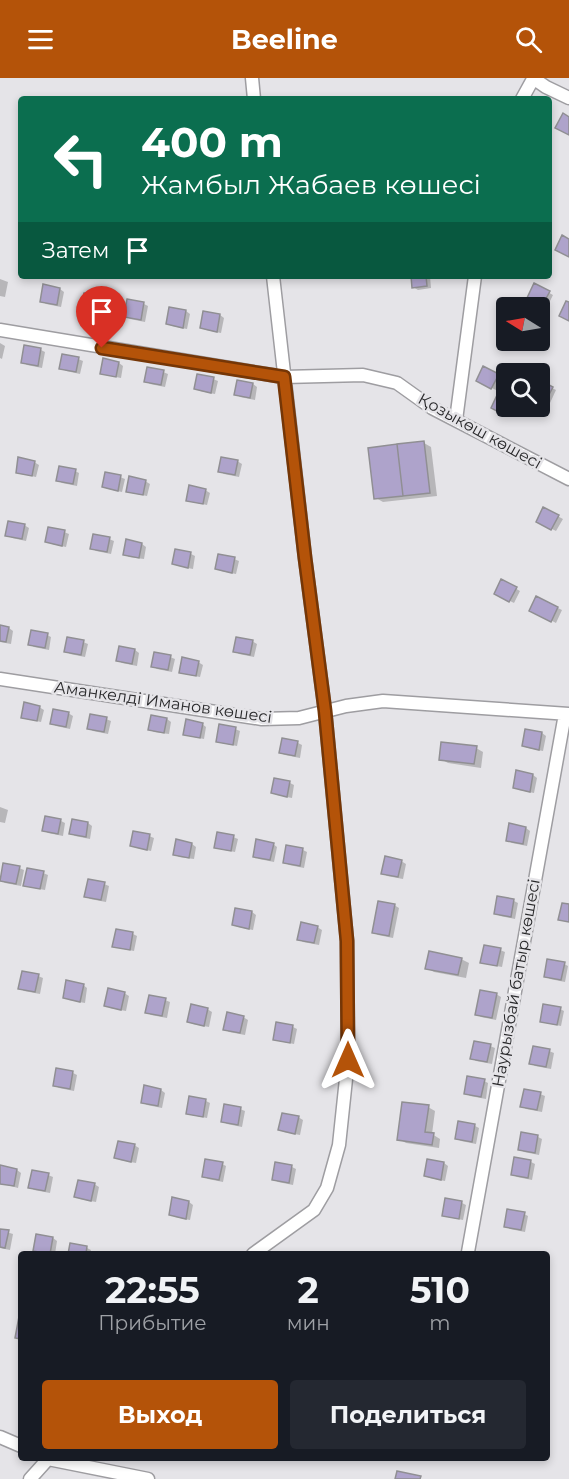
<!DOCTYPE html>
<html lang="ru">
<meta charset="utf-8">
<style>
:root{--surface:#171b24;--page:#242831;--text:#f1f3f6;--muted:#9ea1a6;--accent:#b45309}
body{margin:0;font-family:Montserrat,sans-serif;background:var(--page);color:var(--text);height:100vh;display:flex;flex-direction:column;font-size:22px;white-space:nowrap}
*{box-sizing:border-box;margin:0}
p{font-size:20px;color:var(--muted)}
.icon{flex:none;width:33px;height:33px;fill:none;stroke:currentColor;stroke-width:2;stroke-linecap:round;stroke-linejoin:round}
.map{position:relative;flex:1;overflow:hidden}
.drawer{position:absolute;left:18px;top:1173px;width:532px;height:210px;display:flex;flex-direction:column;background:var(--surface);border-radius:6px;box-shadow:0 3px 9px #0003}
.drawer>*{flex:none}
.hud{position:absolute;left:18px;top:18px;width:534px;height:183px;border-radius:6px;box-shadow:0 3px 9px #0003;background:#0b6e4f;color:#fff;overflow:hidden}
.needle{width:39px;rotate:281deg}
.fabs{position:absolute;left:496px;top:219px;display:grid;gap:12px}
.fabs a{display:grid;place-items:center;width:54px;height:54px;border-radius:6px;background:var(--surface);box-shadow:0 3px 9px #0003;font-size:30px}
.pin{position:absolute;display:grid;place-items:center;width:51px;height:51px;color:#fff;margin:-62px -26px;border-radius:50% 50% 50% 0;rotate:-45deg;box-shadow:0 0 6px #0007}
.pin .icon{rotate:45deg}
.me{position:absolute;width:66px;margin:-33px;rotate:0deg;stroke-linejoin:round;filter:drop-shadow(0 0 4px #0008)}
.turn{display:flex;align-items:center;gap:21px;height:126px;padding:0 24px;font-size:27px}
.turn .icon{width:78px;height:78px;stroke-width:2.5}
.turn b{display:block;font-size:42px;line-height:51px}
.then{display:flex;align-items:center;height:57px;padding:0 24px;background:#0003;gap:12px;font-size:22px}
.eta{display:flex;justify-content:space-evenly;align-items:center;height:102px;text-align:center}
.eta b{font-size:36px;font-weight:700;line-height:42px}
.action{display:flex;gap:12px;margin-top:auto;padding:12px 24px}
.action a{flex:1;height:69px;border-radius:6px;background:var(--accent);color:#fff;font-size:24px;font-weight:700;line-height:69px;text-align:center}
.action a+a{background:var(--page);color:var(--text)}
header{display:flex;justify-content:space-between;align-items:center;height:78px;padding:0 24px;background:var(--accent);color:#fff;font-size:27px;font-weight:700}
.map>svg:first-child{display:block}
</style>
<header><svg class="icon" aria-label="menu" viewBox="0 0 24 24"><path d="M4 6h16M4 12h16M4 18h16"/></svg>Beeline<svg class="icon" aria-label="search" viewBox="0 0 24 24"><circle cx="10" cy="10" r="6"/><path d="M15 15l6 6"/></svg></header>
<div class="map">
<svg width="569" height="1401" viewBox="0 0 569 1401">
<rect width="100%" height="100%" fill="#e5e4e8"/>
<path fill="#0003" d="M412,198H430L431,210L418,212L413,209Z
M0,201L8,204L5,219L0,218Z
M535,207L553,217L547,229L529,220Z
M45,208L60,211L64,214L61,229L46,226L42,223Z
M101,220L106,222L103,237L87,234L83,232Z
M128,223L144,226L148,228L145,244L130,241L125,238Z
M186,233L190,236L187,251L172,248L168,246Z
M204,234L220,237L224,240L221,255L206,252L201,250Z
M0,265L5,268L2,281L0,280Z
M25,269L41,272L45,274L42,290L27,287L23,284Z
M78,281L83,283L80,296L66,293L61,290Z
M104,282L119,285L123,288L121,300L106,297L102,295Z
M484,290L502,300L496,312L477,303Z
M163,294L168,296L165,309L150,306L146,303Z
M213,301L218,303L215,316L200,313L196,311Z
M238,304L253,306L257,309L255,322L240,319L236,316Z
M540,304L556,312L550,325L540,320Z
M507,321V328H517L511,339L493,329Z
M424,365L431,369L437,418L383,424L376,420Z
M237,383L242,386L239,399L224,396L220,393Z
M34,384L39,387L36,399L22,396L17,394Z
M75,393L79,395L77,408L62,405L58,402Z
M120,399L125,401L122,414L108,411L103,409Z
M145,403L150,406L147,418L132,415L128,413Z
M205,412L210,415L207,427L193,424L188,422Z
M544,431L563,441L556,453L538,444Z
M24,447L29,450L26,463L12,460L7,457Z
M64,454L69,456L66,469L52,466L47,464Z
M109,461L114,463L111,476L96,473L92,470Z
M142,466L146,469L144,481L129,479L124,476Z
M176,473L191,476L195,478L193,491L178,488L174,486Z
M234,481L239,483L236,496L221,493L217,491Z
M502,503L520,513L514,525L496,516Z
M537,520L562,532L556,545L531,532Z
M0,549L9,550L13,553L11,566L0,564Z
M47,557L51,559L49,572L34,569L30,566Z
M252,563L257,566L254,579L239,576L235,573Z
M83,564L88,566L85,579L70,576L66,573Z
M135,572L139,575L137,588L122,585L118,582Z
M170,579L175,581L172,594L157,591L153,588Z
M198,584L203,587L200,599L185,596L181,594Z
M39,629L44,632L41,644L27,641L22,639Z
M68,635L73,638L70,651L56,648L51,645Z
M152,638L167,641L171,644L169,656L154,654L149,651Z
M106,641L111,643L108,656L93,653L89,650Z
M202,646L206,649L204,661L189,658L185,656Z
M235,651L240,653L237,668L222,665L217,663Z
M526,652L542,655L546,658L543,673L528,670L523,668Z
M298,665L302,667L300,680L285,677L280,675Z
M476,670L483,674L481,690L448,685L441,681Z
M517,694L533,697L537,700L534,715L519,712L515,709Z
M275,702L290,705L294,707L292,720L277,717L273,715Z
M0,729L8,732L5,745L0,744Z
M46,740L61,743L65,745L63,758L48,755L44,752Z
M73,742L88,745L92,748L90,761L75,758L71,755Z
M511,747L526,750L530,753L527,768L512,765L508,762Z
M149,758L154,760L151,773L137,770L132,768Z
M233,759L238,761L235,774L220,771L216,769Z
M192,766L196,769L194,781L179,779L175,776Z
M273,766L277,769L274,784L259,781L255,778Z
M287,769L303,772L307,774L304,790L289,787L284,784Z
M401,783L406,786L403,801L387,798L383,795Z
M19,790L24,792L21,808L5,805L1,802Z
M43,795L48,797L45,812L29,809L25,807Z
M104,806L109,808L106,824L90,821L86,818Z
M498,820L514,823L518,825L515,841L500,838L495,835Z
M394,827L399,830L393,860L378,857L373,854Z
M252,834L256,837L253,852L238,849L234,847Z
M317,849L322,852L319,867L303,864L299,861Z
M133,856L137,858L134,873L119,870L114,868Z
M500,872L505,874L502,889L486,886L482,884Z
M461,881L469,885L466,900L434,894L427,890Z
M564,886L568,888L565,904L550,901L546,898Z
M38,898L43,900L40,916L24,913L20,910Z
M83,907L87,910L85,925L69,922L65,919Z
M124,915L129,918L126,933L110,930L106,927Z
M496,916L501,919L496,942L481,939L477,936Z
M165,922L170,924L167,940L151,937L147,934Z
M207,931L212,934L209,949L193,946L189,944Z
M560,931L564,933L561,948L546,945L542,943Z
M243,939L248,942L245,957L229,954L225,951Z
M277,946L293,949L297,951L294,966L279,963L274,961Z
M490,968L495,970L492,986L476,983L472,980Z
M549,973L554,975L551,991L535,988L531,985Z
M73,995L77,997L74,1013L59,1010L54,1007Z
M484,1003L488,1005L486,1021L470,1018L466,1015Z
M161,1012L165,1015L162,1030L147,1027L142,1024Z
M540,1016L545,1018L542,1034L526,1031L522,1028Z
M191,1020L206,1023L210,1025L207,1040L192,1037L188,1035Z
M428,1029L435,1033L432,1056L440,1061L439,1070L406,1065L399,1061Z
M240,1031L245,1033L242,1049L227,1046L222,1043Z
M298,1039L303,1042L300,1057L284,1054L280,1052Z
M459,1045L475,1048L479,1050L476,1066L461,1063L456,1060Z
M538,1059L542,1061L539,1077L524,1074L519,1071Z
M134,1067L139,1070L136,1085L120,1082L116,1080Z
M515,1081L531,1084L535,1086L532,1102L517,1099L512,1096Z
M428,1082L444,1085L448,1088L445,1103L430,1100L425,1098Z
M222,1086L226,1088L223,1104L208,1101L204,1098Z
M276,1086L292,1089L296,1091L293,1107L278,1104L273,1101Z
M2,1089L17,1092L21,1095L18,1110L0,1105Z
M48,1097L53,1099L50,1115L34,1112L30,1109Z
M94,1106L99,1109L96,1124L80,1121L76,1119Z
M174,1121L189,1124L193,1127L190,1142L175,1139L171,1136Z
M446,1122L462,1125L466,1127L463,1142L448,1139L443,1137Z
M524,1136L528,1138L525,1154L510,1151L506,1148Z
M0,1152L13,1156L10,1172L0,1170Z
M38,1157L53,1160L57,1163L55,1176H43L35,1173Z
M87,1170L91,1172L90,1176H69Z"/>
<path fill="#aea3cb" stroke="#908f93" stroke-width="1.5" d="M563,35L569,39V57L555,50Z
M562,157L569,161V179L555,172Z
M411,198H426L427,208L412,210Z
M534,205L550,213L542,228L527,220Z
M43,206L60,210L57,227L40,224Z
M84,215L102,218L98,236L81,233Z
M127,221L144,224L141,242L124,239Z
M566,223L569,224V243L559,238Z
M169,229L186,232L183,250L166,246Z
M203,233L220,236L217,254L200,250Z
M24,267L41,270L38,288L21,285Z
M62,276L79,279L76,294L59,291Z
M103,280L119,284L116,299L100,296Z
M483,288L499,296L491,311L476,303Z
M147,289L164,292L161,307L144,304Z
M197,296L214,299L211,315L194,311Z
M237,302L253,305L250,320L234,317Z
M540,302L553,309L545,324L540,321Z
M498,315L507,319V328H511L506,338L491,330Z
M424,363L430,415L403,418L397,366Z
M397,366L403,418L374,421L368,370Z
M18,379L35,383L32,398L16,395Z
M221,379L238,382L235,397L218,394Z
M59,388L76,391L73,406L56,403Z
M105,394L121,397L118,413L102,409Z
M129,398L146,402L143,417L126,414Z
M189,407L206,411L203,426L186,423Z
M543,429L559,437L551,452L536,444Z
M8,443L25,446L22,461L5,458Z
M48,449L65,452L62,468L45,464Z
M93,456L110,459L107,474L90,471Z
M126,461L142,465L139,480L123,477Z
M175,471L191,474L188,490L172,486Z
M218,476L235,479L232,495L215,491Z
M501,501L517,509L509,524L494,516Z
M536,518L558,529L551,544L529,533Z
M0,547L9,549L6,564L0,563Z
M31,552L48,555L45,570L28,567Z
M67,559L84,562L81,577L64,574Z
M236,559L253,562L250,577L233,574Z
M119,568L135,571L132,586L116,583Z
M154,574L171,577L168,592L151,589Z
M182,579L199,583L196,598L179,595Z
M24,624L40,628L37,643L21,640Z
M53,631L69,634L66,649L50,646Z
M90,636L107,639L104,654L87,651Z
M151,637L167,640L164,655L148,652Z
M186,641L203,645L200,660L183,657Z
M219,646L236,649L233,667L216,664Z
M525,651L542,654L539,672L522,668Z
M282,660L298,663L295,678L279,675Z
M441,664L477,668L474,686L439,682Z
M516,692L533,696L530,714L513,710Z
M274,700L290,703L287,719L271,715Z
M45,738L61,741L58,756L42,753Z
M72,741L88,744L86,759L69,756Z
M509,745L526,749L523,766L506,763Z
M133,753L150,756L147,772L130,768Z
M217,754L234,757L231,773L214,770Z
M176,761L192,765L189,780L173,777Z
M256,761L274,765L270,782L253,779Z
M286,767L303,770L300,788L283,785Z
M385,778L402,782L398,799L381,796Z
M3,785L20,788L16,806L0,803Z
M27,790L44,793L40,811L23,808Z
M88,801L105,804L101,822L84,819Z
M497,818L514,821L511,839L494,836Z
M378,823L395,826L389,858L372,855Z
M562,825L569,826V844L558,842Z
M235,830L252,833L249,851L232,847Z
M301,844L318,848L314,865L297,862Z
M116,851L133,854L130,872L112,869Z
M484,867L501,870L497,888L480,885Z
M429,873L462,880L458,897L425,891Z
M547,881L565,884L561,902L544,899Z
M22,893L39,896L35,914L18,911Z
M66,902L84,906L80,924L63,920Z
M108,910L125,914L121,932L104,928Z
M480,912L497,915L492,940L475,937Z
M149,917L166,920L162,938L145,935Z
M191,926L208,930L204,948L187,944Z
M543,926L561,929L557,947L540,944Z
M227,934L244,938L240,955L223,952Z
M276,944L293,947L290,965L273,962Z
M474,963L491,966L487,984L470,981Z
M533,968L550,971L546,989L529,986Z
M56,990L73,993L70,1011L53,1008Z
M467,998L485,1001L481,1019L464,1016Z
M144,1007L161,1011L158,1028L141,1025Z
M524,1011L541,1014L537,1032L520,1029Z
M189,1018L206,1021L203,1039L186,1036Z
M402,1024L429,1027L425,1054L434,1055L432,1067L397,1062Z
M224,1026L241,1029L238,1047L221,1044Z
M282,1035L299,1038L295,1056L278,1052Z
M458,1043L475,1046L472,1064L455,1061Z
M521,1054L538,1057L535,1075L518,1072Z
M118,1063L135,1066L131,1084L114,1080Z
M514,1079L531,1082L528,1100L511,1097Z
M205,1081L223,1084L219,1102L202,1099Z
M427,1081L444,1084L441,1102L424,1098Z
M275,1084L292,1087L289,1105L272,1102Z
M0,1087L17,1091L14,1108L0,1106Z
M32,1092L49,1095L45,1113L28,1110Z
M78,1102L95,1105L91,1123L74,1119Z
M172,1119L189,1123L186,1141L169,1137Z
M445,1120L462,1123L459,1141L442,1138Z
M507,1131L525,1134L521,1152L504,1149Z
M0,1151L9,1152L5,1170L0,1169Z
M36,1156L53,1159L50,1176L33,1173Z
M70,1165L87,1168L86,1176H68Z
M21,1228V1261L15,1260Z
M397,1393L421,1398L420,1401H395Z"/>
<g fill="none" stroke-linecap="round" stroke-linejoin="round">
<defs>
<path id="street" d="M252,0L254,21
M533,0L546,9L569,20
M522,21L533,1
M0,252L284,299L363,297L397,305L432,330L569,401
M456,342L475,198
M0,601L262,641L299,640L346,628L383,623L569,636
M468,1174L565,636
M253,1176L314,1132L327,1110L339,1067L348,982L347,863L325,633L305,480L273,198
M0,1359L21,1368
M30,1401L48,1381L148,1401"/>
</defs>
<use href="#street" stroke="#9e9da1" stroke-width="15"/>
<use href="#street" stroke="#fff" stroke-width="12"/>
</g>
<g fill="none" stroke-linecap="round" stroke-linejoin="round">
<defs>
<path id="route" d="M102,270L284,299L305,480L325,633L347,863L348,982"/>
</defs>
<use href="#route" stroke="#753606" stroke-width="15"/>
<use href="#route" stroke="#b45309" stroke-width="10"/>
</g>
<g text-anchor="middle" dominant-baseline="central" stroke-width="5" stroke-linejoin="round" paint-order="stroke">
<g font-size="16" fill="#28282a" stroke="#e5e4e8">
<text transform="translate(480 353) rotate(29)">Қозыкөш көшесі</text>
<text transform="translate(163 624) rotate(8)">Аманкелді Иманов көшесі</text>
<text transform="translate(516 905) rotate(-80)">Наурызбай батыр көшесі</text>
</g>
</g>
</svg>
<div class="fabs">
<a><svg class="needle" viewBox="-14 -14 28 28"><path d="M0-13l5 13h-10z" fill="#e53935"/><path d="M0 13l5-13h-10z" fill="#9ea1a6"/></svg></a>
<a><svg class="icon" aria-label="search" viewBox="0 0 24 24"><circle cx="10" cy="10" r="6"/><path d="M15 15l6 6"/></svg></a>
</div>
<div class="pin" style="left:102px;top:270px;background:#d93025"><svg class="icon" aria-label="arrive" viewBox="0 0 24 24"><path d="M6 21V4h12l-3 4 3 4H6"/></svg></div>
<svg class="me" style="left:348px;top:982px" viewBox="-20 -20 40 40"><path d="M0-17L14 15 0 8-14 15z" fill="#b45309" stroke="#fff" stroke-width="4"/></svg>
<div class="hud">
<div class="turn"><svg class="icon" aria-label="left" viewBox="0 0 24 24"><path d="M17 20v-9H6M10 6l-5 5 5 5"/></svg><div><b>400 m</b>Жамбыл Жабаев көшесі</div></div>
<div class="then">Затем<svg class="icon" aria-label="arrive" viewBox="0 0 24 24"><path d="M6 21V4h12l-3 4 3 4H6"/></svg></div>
</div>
<section class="drawer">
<div class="eta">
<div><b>22:55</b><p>Прибытие</p></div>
<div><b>2</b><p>мин</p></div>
<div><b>510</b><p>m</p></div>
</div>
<div class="action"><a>Выход</a><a>Поделиться</a></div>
</section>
</div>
